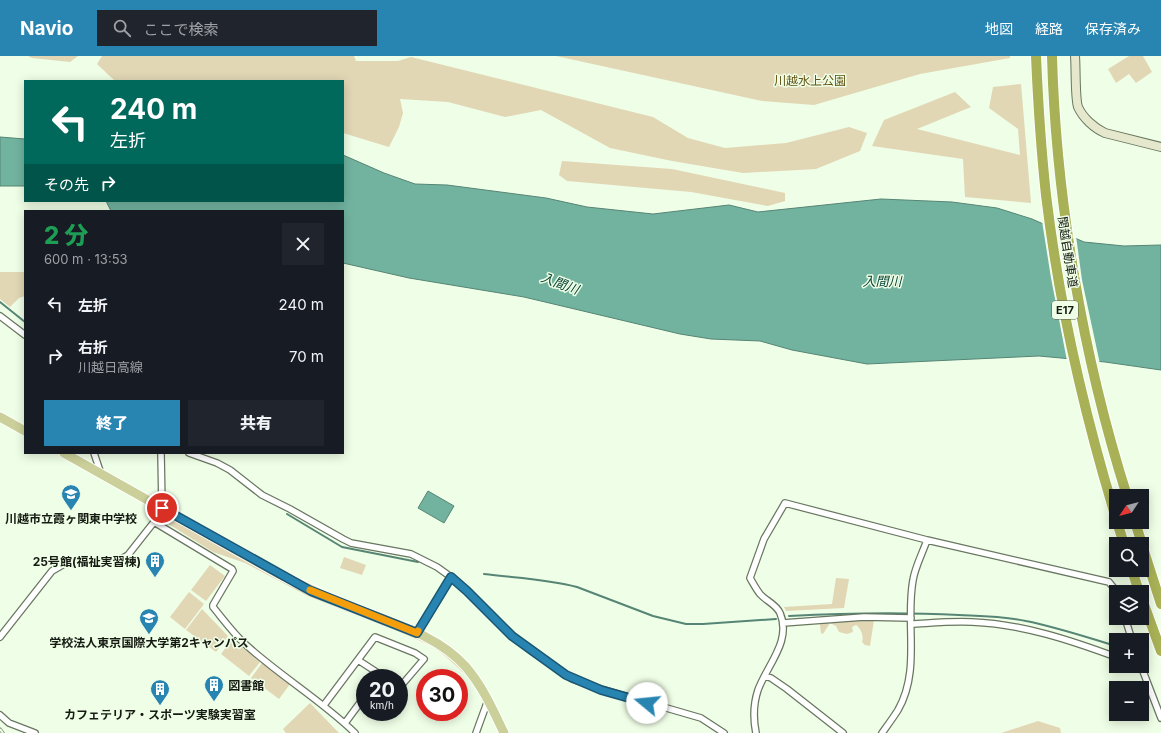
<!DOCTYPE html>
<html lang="ja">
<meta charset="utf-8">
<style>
:root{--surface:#171b24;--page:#20242c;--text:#f1f3f6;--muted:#9ea1a6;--accent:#2885b2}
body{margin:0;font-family:Inter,"Noto Sans JP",sans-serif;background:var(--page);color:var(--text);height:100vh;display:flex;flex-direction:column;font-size:15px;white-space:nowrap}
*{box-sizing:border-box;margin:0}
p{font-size:13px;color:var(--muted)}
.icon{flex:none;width:22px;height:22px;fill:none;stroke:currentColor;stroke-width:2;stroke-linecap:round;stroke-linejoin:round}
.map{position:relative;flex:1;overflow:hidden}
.drawer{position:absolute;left:24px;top:154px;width:320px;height:244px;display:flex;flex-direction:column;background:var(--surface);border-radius:0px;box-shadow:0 2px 10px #0003}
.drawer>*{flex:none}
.banner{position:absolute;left:24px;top:24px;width:320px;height:122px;border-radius:0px;box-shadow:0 2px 10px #0003;background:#00695c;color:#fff;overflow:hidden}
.needle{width:26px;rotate:235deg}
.fabs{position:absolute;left:1109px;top:433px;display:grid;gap:8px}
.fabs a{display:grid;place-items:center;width:40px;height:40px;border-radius:0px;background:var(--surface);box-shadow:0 2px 10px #0003;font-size:20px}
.speed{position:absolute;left:356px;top:613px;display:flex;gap:8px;font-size:20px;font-weight:700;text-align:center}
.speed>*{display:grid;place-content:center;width:52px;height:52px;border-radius:50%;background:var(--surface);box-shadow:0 2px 10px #0003;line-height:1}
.speed small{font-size:10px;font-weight:400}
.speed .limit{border:6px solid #d22;background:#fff;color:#111}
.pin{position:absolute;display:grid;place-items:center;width:34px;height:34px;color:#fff;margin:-17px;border:2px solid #fff;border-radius:50%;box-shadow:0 1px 4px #0007}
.me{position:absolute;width:44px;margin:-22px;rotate:287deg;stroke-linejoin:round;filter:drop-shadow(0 0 3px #0008)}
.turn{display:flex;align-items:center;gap:14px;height:84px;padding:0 20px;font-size:18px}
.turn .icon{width:52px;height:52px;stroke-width:2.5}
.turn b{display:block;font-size:28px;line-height:34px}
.then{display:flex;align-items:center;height:38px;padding:0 20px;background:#0003;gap:8px;font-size:15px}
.round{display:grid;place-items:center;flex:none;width:42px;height:42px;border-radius:0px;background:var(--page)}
.summary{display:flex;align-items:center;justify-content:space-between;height:68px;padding:0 20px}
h1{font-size:24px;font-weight:800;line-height:30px;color:#1e9e55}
.button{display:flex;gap:8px;margin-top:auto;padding:8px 20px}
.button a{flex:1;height:46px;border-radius:0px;background:var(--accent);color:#fff;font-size:16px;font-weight:800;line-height:46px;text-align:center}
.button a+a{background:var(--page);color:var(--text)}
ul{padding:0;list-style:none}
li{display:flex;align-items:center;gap:12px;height:52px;padding:0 20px}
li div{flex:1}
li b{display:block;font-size:15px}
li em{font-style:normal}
header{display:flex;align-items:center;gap:24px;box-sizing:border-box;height:56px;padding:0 20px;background:var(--accent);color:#fff}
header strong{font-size:19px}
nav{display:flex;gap:22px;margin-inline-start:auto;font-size:14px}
.search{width:280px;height:36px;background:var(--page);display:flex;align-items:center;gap:10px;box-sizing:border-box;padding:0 14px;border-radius:0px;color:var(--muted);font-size:15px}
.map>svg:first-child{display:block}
</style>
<header>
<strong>Navio</strong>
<div class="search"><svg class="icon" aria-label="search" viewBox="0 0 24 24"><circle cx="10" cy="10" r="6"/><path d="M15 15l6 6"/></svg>ここで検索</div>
<nav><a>地図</a><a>経路</a><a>保存済み</a></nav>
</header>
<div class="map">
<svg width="1161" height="677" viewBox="0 0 1161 677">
<rect width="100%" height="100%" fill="#effee6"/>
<path fill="#e1d7b5" d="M28,0H78L70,6L32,2Z
M102,0H354L356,5H398L411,1L653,61L688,82L725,92L786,87L849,71L867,77L860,95L816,113L743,117L672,105L610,92L541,54L505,61L448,46L400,43L403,57L399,71L389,91L343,77V25H115L97,8Z
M556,0H1010V2L920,18L814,49L762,45Z
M1129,0H1143L1152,16L1136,27L1129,18L1116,27L1108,13Z
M1021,28L1031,147L965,141L963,103L872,90L884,64L955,36L971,51L917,73L1020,99L1018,73L989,52L993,31Z
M562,105L672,113L785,137V145L768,150L691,136L567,125L559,119Z
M0,216H25V240L19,242L10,251L0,243Z
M164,457L302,534L431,588L449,600L469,620L483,643L465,618L444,599L432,590L400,576L308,540L245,507L213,496L159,462Z
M344,501L366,509L362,519L340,512Z
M210,509L225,520L206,545L191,534Z
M836,522L849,523L844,552L786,555L784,551L832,548Z
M189,536L204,548L185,573L170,561Z
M202,553L228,580L216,596L186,574Z
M852,564H874L870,590L865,589L862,586C864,581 861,572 856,569L852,571L853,576L847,578L839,576L836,570L830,567L823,578L821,577L820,570L821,566Z
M232,583L260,606L249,620L221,598Z
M262,607L290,628L279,643L251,622Z
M310,647L339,677H286L283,673Z
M1038,665L1060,672L1061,677H1001Z"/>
<path fill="#72b3a0" stroke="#568575" d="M0,81L25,83V130H0Z
M343,99L384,117L415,128L447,129L546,142L587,151L653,158L729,149L758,156L881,143L952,146L997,152L1032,163L1084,186L1124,190L1161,189V314L1105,306L1039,300L867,308L792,294L760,285L711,283L680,278L524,241L409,222L343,207V155H111L106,145H343Z
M428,435L454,450L444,467L418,452Z"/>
<path fill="#effee6" d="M1042,165L1076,180L1082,224L1100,308L1067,305L1051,222Z"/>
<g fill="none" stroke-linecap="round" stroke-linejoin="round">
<path stroke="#568575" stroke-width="2" d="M0,246L25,266
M287,458L342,491L418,506
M484,518C516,522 547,523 577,531L653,560L686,568H703L776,563
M789,560C846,557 902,556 959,559C981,560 1004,560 1026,565C1056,571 1086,581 1116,590"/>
<defs>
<path id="street" d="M0,260L25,279
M94,397L101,418
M189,397L217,407L230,414L262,439L290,453L343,483L351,487L411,498L437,511L451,521L467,535L512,579L530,594L572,623L601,633L701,662L724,677
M154,466L232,513L233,515L213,549V551C223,563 233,577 245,588C280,620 321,644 355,677
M1125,562L1132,584
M783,567L864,561L911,562
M911,568C931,567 951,565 972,566C1022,568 1070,584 1116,601
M417,577L451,521
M0,581L52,515L64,508L118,505L128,499L154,466L162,452L161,397
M358,604L381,619
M1141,610L1161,662
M765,620L771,622L787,633L843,677
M324,649L375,581L415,597L424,603L400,631H399
M0,659L9,667L35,677
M345,667L365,640
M476,677L488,644
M756,677C753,662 753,649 758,634C767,609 792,585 780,557C776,548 766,545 760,538C756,533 753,527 750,522L764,483L785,447L927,484L1109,526L1117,536
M882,677C887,670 893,662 898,654C921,614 905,567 913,524C915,511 923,496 927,484"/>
<path id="secondary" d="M1075,0C1076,11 1075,42 1078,51C1083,62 1094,72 1105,77L1161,91"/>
<path id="primary" d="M0,361L25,375
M64,397L279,518C305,531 330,543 357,553C395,568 439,580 466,611C483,631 493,654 504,677"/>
<path id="highway" d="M1036,0C1038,46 1041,93 1046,139C1059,248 1084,357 1116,462
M1052,0C1056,145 1083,301 1127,440
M1117,466L1124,488
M1135,466L1142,488
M1142,489L1161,548
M1132,514L1139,536
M1142,543L1161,595"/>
</defs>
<use href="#street" stroke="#697661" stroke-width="8"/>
<use href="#secondary" stroke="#697661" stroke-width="10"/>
<use href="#primary" stroke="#fff" stroke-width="11"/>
<use href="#highway" stroke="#fff" stroke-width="12"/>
<use href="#street" stroke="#fff" stroke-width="5.5"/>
<use href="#secondary" stroke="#e5e8cc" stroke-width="8"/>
<use href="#primary" stroke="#cbd09a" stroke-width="9"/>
<use href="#highway" stroke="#a8b156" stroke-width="10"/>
<defs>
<path id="rail" d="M0,673L3,677"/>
</defs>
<use href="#rail" stroke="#899483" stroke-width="3.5"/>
<use href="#rail" stroke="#effee6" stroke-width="2" stroke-dasharray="6" stroke-linecap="butt"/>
</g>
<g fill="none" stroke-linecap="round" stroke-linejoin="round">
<defs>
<path id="route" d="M162,452L311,535L417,577L451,521L467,535L512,580L566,619L601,634L647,647"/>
</defs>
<use href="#route" stroke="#1a5674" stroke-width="10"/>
<use href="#route" stroke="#2885b2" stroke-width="7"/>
<path stroke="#f59e0b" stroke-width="7" d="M310,534L417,577L418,575"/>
</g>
<defs>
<symbol id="school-pin" viewBox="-11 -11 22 30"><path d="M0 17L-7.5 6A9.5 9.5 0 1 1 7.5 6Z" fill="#2885b2" stroke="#effee6"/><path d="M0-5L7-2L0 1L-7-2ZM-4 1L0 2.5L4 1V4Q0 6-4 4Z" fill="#fff"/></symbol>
<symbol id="building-pin" viewBox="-11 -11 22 30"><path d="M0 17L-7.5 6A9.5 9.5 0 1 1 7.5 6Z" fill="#2885b2" stroke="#effee6"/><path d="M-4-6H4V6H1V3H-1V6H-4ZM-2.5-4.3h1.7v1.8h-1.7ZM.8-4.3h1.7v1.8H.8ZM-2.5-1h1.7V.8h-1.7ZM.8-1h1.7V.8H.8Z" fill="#fff"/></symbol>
<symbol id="university-pin" viewBox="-11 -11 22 30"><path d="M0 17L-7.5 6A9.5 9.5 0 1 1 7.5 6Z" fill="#2885b2" stroke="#effee6"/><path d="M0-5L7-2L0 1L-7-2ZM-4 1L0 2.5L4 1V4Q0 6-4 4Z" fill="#fff"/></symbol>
</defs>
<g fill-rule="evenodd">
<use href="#school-pin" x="60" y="427" width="22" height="30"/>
<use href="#building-pin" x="144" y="494" width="22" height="30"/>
<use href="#university-pin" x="138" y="551" width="22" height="30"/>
<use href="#building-pin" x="203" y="618" width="22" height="30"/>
<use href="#building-pin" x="149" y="622" width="22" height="30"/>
</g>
<g text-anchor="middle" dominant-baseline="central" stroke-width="3" stroke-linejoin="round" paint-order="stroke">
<rect fill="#effee6" stroke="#565f52" stroke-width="1" x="1052" y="245" width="26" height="18" rx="3"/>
<g font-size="11" font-weight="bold" fill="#151b12">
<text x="1065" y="254">E17</text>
</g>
<g font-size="12" fill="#625213" stroke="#effee6">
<text x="810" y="24">川越水上公園</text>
</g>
<g font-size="12" fill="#151b12" stroke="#effee6">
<text transform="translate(1068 196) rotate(81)">関越自動車道</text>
</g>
<g font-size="12" font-weight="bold" fill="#151b12" stroke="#effee6">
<text x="71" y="462">川越市立霞ヶ関東中学校</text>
<text x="141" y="505" text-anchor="end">25号館(福祉実習棟)</text>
<text x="149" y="586">学校法人東京国際大学第2キャンパス</text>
<text x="228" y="629" text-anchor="start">図書館</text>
<text x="160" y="658">カフェテリア・スポーツ実験実習室</text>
</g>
<g font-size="13" font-style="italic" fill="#0b4538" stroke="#effee6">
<text x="882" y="225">入間川</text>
<text transform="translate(560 227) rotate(20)">入間川</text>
</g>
</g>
</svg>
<div class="fabs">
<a><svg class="needle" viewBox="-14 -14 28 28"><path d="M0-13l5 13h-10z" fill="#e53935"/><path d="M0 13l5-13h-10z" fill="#9ea1a6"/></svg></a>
<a><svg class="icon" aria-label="search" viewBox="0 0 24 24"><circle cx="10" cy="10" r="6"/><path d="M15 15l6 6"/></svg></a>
<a><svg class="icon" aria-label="layers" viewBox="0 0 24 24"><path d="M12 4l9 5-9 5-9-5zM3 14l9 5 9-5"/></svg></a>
<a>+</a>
<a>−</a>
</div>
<div class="speed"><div>20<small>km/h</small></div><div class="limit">30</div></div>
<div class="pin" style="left:162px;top:452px;background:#d93025"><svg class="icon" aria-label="arrive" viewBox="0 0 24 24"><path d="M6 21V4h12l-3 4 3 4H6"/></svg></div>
<svg class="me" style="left:647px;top:647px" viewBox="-20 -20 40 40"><circle r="19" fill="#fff"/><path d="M0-13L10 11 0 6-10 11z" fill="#2885b2"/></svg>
<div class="banner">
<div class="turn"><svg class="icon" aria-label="left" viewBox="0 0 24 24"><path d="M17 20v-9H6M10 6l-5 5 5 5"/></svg><div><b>240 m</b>左折</div></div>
<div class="then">その先<svg class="icon" aria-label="right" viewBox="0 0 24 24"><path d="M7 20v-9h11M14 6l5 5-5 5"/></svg></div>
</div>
<section class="drawer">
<div class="summary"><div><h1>2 分</h1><p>600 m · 13:53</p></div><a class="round"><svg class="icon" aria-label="close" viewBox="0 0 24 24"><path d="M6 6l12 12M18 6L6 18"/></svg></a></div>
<ul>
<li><svg class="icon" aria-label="left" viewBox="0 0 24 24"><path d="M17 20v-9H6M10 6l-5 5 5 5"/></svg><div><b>左折</b></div><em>240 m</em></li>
<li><svg class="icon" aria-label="right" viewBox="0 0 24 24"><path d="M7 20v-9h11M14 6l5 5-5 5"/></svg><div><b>右折</b><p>川越日高線</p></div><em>70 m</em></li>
</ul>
<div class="button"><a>終了</a><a>共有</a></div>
</section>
</div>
